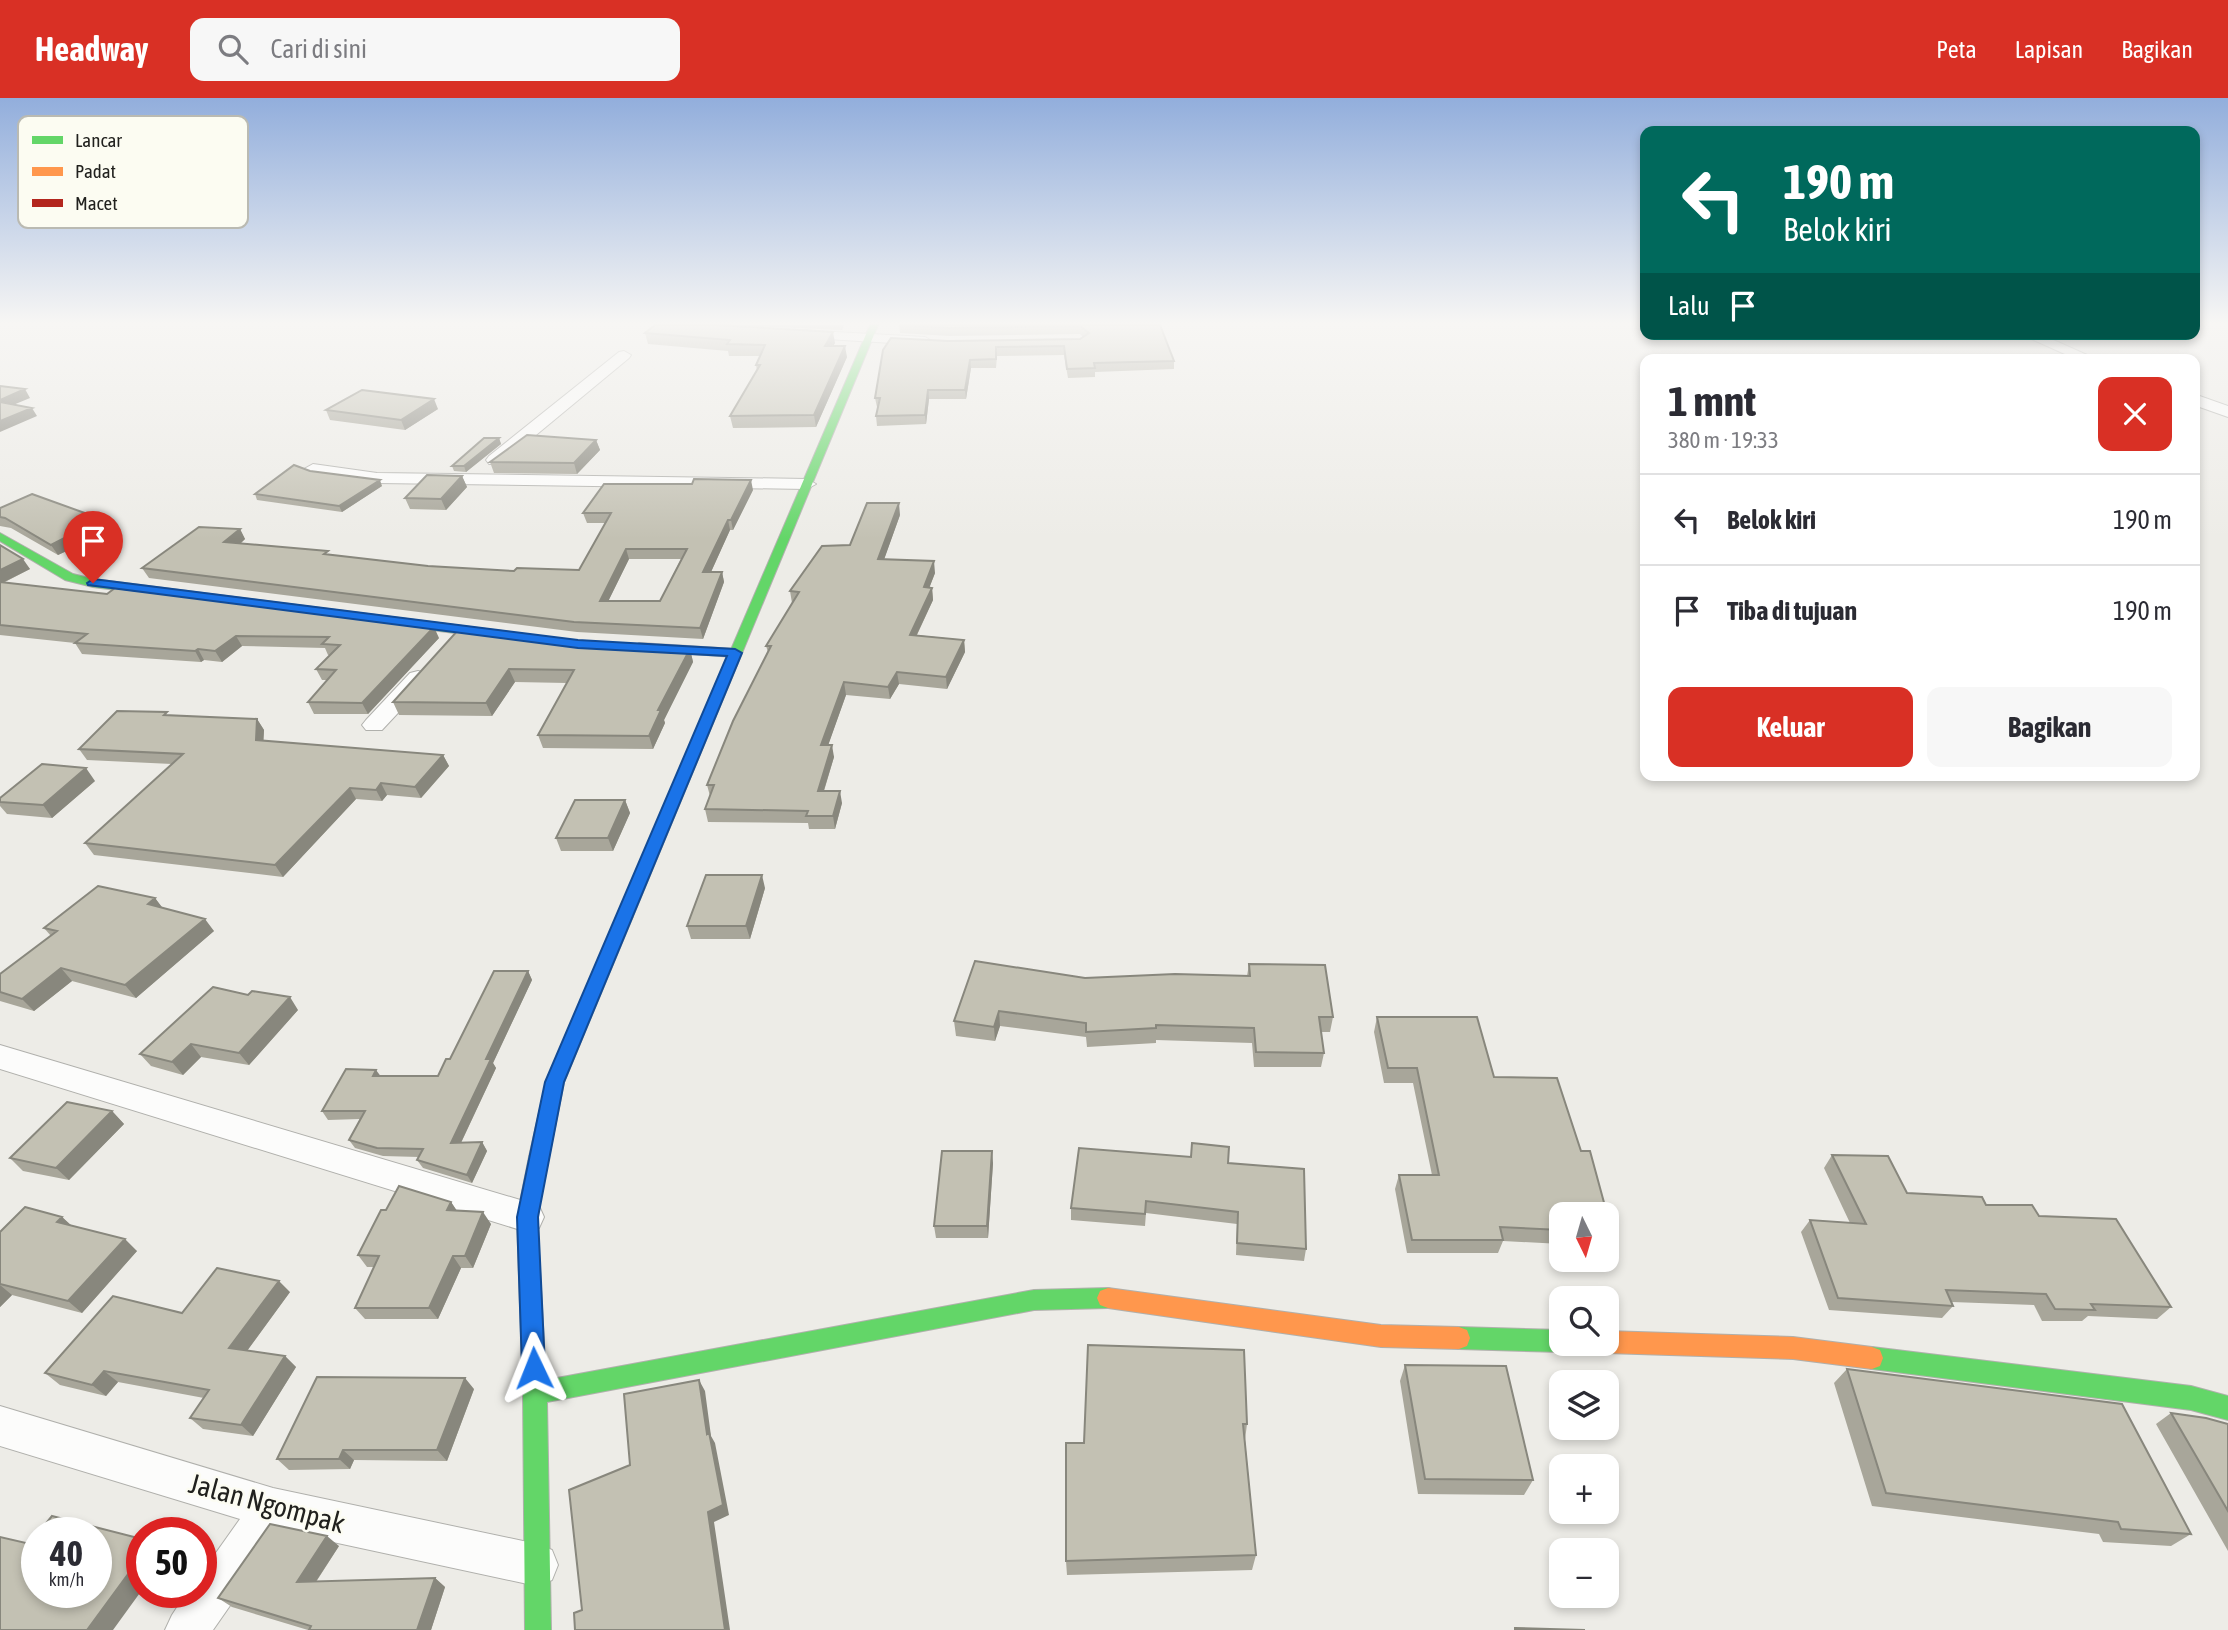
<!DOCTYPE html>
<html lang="id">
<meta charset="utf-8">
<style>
:root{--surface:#fff;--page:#f7f7f7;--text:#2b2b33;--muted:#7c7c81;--line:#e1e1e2;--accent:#d93025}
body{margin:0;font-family:"Asap Condensed",sans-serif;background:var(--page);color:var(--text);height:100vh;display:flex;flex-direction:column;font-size:26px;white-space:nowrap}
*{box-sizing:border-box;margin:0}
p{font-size:23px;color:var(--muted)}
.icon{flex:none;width:38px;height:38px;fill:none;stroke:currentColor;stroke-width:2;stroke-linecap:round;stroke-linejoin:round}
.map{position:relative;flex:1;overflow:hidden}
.sheet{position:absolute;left:1640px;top:256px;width:560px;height:427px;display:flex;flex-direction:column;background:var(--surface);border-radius:14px;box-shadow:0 4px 10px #0003}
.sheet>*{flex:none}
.guide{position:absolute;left:1640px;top:28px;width:560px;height:214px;border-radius:14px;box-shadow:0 4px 10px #0003;background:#00695c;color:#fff;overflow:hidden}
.needle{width:46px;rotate:175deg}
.controls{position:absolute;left:1549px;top:1104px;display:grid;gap:14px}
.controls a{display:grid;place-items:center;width:70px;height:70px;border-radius:14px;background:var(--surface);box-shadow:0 4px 10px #0003;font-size:35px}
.speed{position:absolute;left:21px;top:1419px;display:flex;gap:14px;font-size:35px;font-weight:700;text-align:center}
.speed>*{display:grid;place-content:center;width:91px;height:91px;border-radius:50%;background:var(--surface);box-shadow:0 4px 10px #0003;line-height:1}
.speed small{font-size:18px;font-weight:400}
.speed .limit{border:10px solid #d22;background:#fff;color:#111}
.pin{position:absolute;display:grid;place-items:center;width:60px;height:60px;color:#fff;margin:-72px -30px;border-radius:50% 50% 50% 0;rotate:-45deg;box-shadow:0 0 7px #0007}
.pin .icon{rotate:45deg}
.me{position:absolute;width:77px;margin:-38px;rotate:358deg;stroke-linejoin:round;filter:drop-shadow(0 0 5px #0008)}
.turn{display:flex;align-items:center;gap:24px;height:147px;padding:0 28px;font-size:32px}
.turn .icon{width:91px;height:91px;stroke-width:2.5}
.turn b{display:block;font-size:49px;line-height:60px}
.then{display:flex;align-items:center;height:66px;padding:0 28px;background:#0003;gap:14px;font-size:26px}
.round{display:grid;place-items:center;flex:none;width:74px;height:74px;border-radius:14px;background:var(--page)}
.head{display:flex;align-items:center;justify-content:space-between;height:119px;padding:0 28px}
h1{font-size:42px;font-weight:700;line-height:52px}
.cta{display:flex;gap:14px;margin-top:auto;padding:14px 28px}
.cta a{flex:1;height:80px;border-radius:14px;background:var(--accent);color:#fff;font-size:28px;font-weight:700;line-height:80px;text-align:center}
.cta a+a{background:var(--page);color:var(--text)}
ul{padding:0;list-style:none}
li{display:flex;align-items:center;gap:21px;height:91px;padding:0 28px;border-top:2px solid var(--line)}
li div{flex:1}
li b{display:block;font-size:26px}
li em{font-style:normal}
header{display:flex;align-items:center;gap:42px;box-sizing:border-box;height:98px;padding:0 35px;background:var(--accent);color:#fff}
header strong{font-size:33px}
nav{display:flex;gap:38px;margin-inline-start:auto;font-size:24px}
.search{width:490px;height:63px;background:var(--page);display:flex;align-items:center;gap:18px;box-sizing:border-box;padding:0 24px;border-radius:14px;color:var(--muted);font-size:26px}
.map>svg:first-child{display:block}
</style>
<header>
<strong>Headway</strong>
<div class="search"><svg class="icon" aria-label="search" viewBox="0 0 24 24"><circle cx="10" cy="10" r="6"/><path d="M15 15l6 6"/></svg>Cari di sini</div>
<nav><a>Peta</a><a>Lapisan</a><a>Bagikan</a></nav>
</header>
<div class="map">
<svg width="2228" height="1532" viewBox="0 0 2228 1532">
<rect width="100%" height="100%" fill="#edece7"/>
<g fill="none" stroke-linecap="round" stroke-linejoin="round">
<defs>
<path id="street" d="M799,232L925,239L932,243L925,247L794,239V233Z
M2020,236H2040L2096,261H2076Z
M624,253L631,257L629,260L501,366H489L486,362L489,358L619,254Z
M2194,296L2228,308V319L2194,307Z
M313,366L377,375L807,381L816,386L807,391L377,385L307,375L304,371Z
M418,573L426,575L429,580L426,585L382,632H366L362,627L366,622L410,575Z
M0,947L527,1104L539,1108L544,1119L539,1130L527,1134L0,971Z
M0,1308L273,1390L537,1446L552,1452L558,1467L552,1482L537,1488L282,1433L213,1532H165L172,1517L187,1494H201V1476L240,1421L0,1348Z"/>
<path id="fast" d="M870,227H878L633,818L631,822H619L617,818Z
M0,435L73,476L93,481L510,534L516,538L510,542L93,489L65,482L0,443Z
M539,1051L546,1053L549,1059L537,1119L546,1282L1034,1192L1108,1190L1116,1193L1119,1200L1116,1207L1108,1210L1034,1212L547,1304L551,1532H525L523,1295L517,1119L529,1059L532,1053Z
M1459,1229L1561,1232V1246H1571L1569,1251L1561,1254L1459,1251L1451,1248L1448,1240L1451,1232Z
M1872,1249L2191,1288L2228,1298V1322L2191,1312L1872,1271L1864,1268L1861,1260L1864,1252Z"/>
<path id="slow" d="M1108,1190L1381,1227L1459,1229L1467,1232L1470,1240L1467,1248L1459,1251L1381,1249L1108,1210L1100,1207L1097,1200L1100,1193Z
M1606,1233L1793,1239L1872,1249L1880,1252L1883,1260L1880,1268L1872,1271L1793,1261L1606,1255L1598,1252L1596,1246H1606Z"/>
<path id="jam" d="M639,545L735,551L741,555L735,559L634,552L633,549Z
M625,812L631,814L633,818L564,984L549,1059L546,1065L539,1067L532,1065L529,1059L546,984L617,818L619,814Z"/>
</defs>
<use href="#street" stroke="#b0b0ac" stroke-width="2"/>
<use href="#fast" stroke="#b0b0ac" stroke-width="2"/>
<use href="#slow" stroke="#b0b0ac" stroke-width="2"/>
<use href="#jam" stroke="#b0b0ac" stroke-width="2"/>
<use href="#street" fill="#fcfcfb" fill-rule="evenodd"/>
<use href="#fast" fill="#63d668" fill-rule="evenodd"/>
<use href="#slow" fill="#ff974d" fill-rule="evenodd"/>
<use href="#jam" fill="#b3261e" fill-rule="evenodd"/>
</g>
<path fill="#a8a69a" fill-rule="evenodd" d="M726,227H844L842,232Z
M899,227H1160L1174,263V271L1095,274V279L1068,280L1064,257L997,258L996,270H971L966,301H929L926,326L877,328L876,318L878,309H877L875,300L948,243L1080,241L1083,239L1080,236L949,238L900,235Z
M645,235L835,245L833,248L847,259L816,329L733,330L730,318L757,273L756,267L760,258H729L728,253L648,246Z
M438,311L405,332L330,322L326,312Z
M499,340L501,346L466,374L454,373L452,368Z
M596,342L600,352L577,376L494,375L490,364Z
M310,373L382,388L342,414L257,402L255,396Z
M462,378L467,389L446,412L410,411L405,400Z
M753,392L733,432H730L711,474H722L724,484L703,541L577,534L149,480L142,470L240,431L245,441L240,446L329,457L428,468L514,473L579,472L605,425H587L583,415ZM629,461H681L660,503H608Z
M0,410L107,423L113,433L83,449L77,448L58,457L11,430L0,428Z
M900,417L884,461L935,475L929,490H932L933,502L917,537L964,542L965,554L947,591L899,586L890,601L846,597L828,647L834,659L824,693L842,705L835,731H809L808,725L708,724L705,711L710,698L707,687L768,554L766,548L792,505L790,493Z
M0,447L30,471L3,485L439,540L368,616H314L308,604L327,582H322L316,571L330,557H328L325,550L242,548L222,564L204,562L201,564L82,556L75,545L0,537Z
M572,545L690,551L693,564L664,622L665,625L653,651L543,650L538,637L567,585L515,584L492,618L399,617L393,604Z
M170,617L257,621L264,632L263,643L443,657L449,668L421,700L387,697L382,703L356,701L283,779L94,757L85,745L172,666L87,662L79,651Z
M95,683L52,720L7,716L0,708V700Z
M625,702L630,715L613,753H561L556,740Z
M765,790L750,841H691L687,828Z
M155,800L162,810L214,833L136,900L72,883L34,913L0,903V876L51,838L44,830Z
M1249,866L1333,919L1330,934H1321L1324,955L1321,969H1254L1252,945L1156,942V945L1087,949L1086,939L1000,928L995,943L956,938L954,923L1085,880L1247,878Z
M528,873L532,882L493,965L496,970L461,1045L482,1044L487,1053L472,1085L423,1070L417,1062L419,1059L383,1058L355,1050L349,1042L360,1021L328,1022L322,1013L381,978H438L450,961Z
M298,912L249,967L201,959L183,977L151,968L140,956Z
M1377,919H1477L1494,979L1557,980L1581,1053H1590L1612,1134L1606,1143V1116H1561V1146L1503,1143L1498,1155H1407L1395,1091L1399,1077H1432L1413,985H1384L1374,934Z
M112,1013L124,1026L69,1082L23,1073L10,1060Z
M1832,1057L1907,1095L1986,1107L2039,1118L2171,1209L2157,1221L2088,1218L2082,1223H2042L2034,1207L1952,1204L1953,1208L1942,1220L1829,1212L1801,1134L1810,1122L1850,1125L1824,1070Z
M993,1065L988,1140H936L934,1128Z
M1228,1065L1306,1151L1304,1163L1236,1157L1237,1126L1146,1115L1145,1128L1071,1122V1110Z
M451,1104L457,1113L491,1126L473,1170H461L438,1221H365L355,1210L374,1169H367L358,1157L386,1112Z
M62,1119L72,1128L137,1153L82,1215L12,1197L0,1209V1134Z
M290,1194L247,1253L285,1258L296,1269L253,1338L203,1331L190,1320L204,1300L118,1284L106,1298L60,1287L45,1275L182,1215Z
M1088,1247L1247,1326L1245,1342L1256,1457L1252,1472L1067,1477L1066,1463L1084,1345Z
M1405,1267L1533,1382L1524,1397L1418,1396L1400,1283Z
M1847,1271L2191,1436L2171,1448L2103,1444L2099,1436L1872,1408L1834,1285Z
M474,1291L447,1363L354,1362L350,1371L289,1372L277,1361Z
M2171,1315L2228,1326V1453L2156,1326Z
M339,1448L316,1484L435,1480L445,1489L431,1532H308L232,1509L218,1500Z"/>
<path fill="#88877d" d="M833,234L835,245L827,259L825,248Z
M845,248L847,259L816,329L814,317Z
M970,262L971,270L966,301L965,292Z
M25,291L30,300L1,312L0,302Z
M928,292L929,301L926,326L925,317Z
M434,301L438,311L405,332L401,322Z
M32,310L37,318L0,334V323Z
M499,340L501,346L466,374L464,368Z
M596,342L600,352L577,376L574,365Z
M462,378L467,389L446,412L441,401Z
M380,382L382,388L342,414L339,408Z
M751,382L753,392L733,432L731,422Z
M899,405L900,417L880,473L878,461Z
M728,422L730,432L706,485L703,474Z
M107,423L113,433L83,449L77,439Z
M240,431L245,441L230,455L224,444Z
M70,437L77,448L58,457L51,447Z
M626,451L629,461L603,514L600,503Z
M23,461L30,471L0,486V472Z
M934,463L935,475L925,501L924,489Z
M722,474L724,484L703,541L700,530Z
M932,490L933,502L911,549L910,537Z
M434,529L439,540L368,616L362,605Z
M236,538L242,548L222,564L215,553Z
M964,542L965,554L947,591L946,579Z
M198,551L204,562L201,564L195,553Z
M690,551L693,564L664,622L665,625L653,651L649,638L658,612Z
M509,571L515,584L492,618L486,605Z
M897,574L899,586L890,601L888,589Z
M844,584L846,597L824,659L821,647Z
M257,621L264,632L263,653L256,642Z
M832,647L834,659L820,705L818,693Z
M443,657L449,668L421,700L415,689Z
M86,670L95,683L52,720L43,707Z
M381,685L387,697L382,703L376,692Z
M350,690L356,701L283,779L275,767Z
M840,693L842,705L835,731L833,718Z
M625,702L630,715L613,753L608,740Z
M762,777L765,790L750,841L746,828Z
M155,800L165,813L148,806Z
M205,821L214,833L136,900L125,887Z
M61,870L72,883L34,913L22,901Z
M528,873L532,882L493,965L496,970L457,1053L451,1045L486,961Z
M290,899L298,912L249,967L239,955Z
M999,913L1000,928L995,943L994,929Z
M191,946L201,959L183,977L172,964Z
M376,972L382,980L373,978Z
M112,1013L124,1026L69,1082L56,1070Z
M482,1044L487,1053L472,1085L467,1077Z
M992,1053L993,1065L988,1140L987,1128Z
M451,1104L459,1116L447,1112Z
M483,1114L491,1126L473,1170L465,1158Z
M62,1119L75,1131L57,1124Z
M125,1141L137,1153L82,1215L68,1203Z
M453,1158L461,1170L438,1221L429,1210Z
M279,1183L290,1194L241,1261L229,1250Z
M0,1187L12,1197L0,1209Z
M285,1258L296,1269L253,1338L241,1327Z
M104,1273L118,1284L106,1298L92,1287Z
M465,1280L474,1291L447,1363L437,1352Z
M699,1282L705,1293L711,1338L715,1345L729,1417L714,1424L730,1532H725L708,1414L707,1336Z
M343,1352L354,1362L350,1371L339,1361Z
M327,1438L339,1448L309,1494L297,1484Z
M142,1457V1492L113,1532H87Z
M435,1480L445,1489L431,1532H417Z"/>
<path fill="#c3c1b3" stroke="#88877d" stroke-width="2" fill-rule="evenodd" d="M655,227H717L833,234L825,248H845L814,317L730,318L760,267H756L765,247L727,246L730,242L645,235Z
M899,227H1160L1174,263L1094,265L1095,270L1067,271L1064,248L996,249V261L970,262L965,292H928L925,317L876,318L880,300H875L883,252L891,240L948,243L1080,241L1089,235L1080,228L948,230Z
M0,288L25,291L0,302Z
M362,292L434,301L401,322L326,312Z
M0,304L32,310L0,323Z
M527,337L596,342L574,365L490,364Z
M484,340H499L464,368H452Z
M294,367L310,373L380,382L339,408L255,396Z
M427,377L462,378L441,401L405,400Z
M694,381L751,382L731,422H728L703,474H722L700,530L574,524L142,470L199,429L240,431L224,444L328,453L324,456L428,468L514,473L517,470L579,472L611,415H583L604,386H692ZM626,451H687L660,503H600Z
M32,396L107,423L77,439L70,437L51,447L5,420L0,419V410Z
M867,405H899L878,461L934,463L924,489L932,490L910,537L964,542L946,579L897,574L888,589L844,584L821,647H832L818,693H840L833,718H806L808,713L705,711L714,687H707L733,623L771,548H766L799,494L790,493L822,448L850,447Z
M0,447L23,461L0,472Z
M0,484L107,496L115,490L434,529L362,605L308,604L336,572L316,571L340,547L322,546L329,539L236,538L215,553L198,551L195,553L75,545L87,536L0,527Z
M459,531L572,545L690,551L658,612H661L649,638L538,637L574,572L509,571L486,605L393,604Z
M117,613L167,614L164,617L257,621L256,642L443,657L415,689L381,685L376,692L350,690L275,767L85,745L183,656L79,651Z
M42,666L86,670L43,707L0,704V700Z
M575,702H625L608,740H556Z
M706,777H762L746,828H687Z
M98,788L155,800L148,806L205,821L125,887L61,870L22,901L0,894V876L57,833L44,830Z
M975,863L1085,880L1175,876L1250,878L1249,866L1325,867L1333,919H1319L1324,955L1256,954L1254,930L1156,927V930L1086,934V925L999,913L994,929L954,923Z
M494,873H528L486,961H491L451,1045L482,1044L467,1077L417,1062L423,1051L377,1050L349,1042L365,1013H322L346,971L376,972L373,978H438L446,961H450Z
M213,889L248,897L252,893L290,899L239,955L191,946L172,964L140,956Z
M1377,919H1477L1494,979L1557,980L1581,1053H1590L1612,1134L1606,1133V1116H1561V1132L1500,1129L1503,1142H1412L1399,1077H1439L1417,970H1388Z
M67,1004L112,1013L56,1070L10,1060Z
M1192,1045L1229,1049L1228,1065L1304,1071L1306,1151L1237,1145L1238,1114L1146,1103L1145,1116L1071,1110L1079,1050L1191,1059Z
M942,1053H992L987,1128H934Z
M1832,1057L1888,1058L1907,1095L1982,1099L1986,1107H2032L2039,1118L2116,1121L2171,1209L2091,1206L2095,1212L2055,1211L2046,1196L1946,1192L1953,1208L1838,1200L1810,1122L1866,1126Z
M399,1088L451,1104L447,1112L483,1114L465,1158H453L429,1210H355L379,1158L358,1157L381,1112H386Z
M25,1109L62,1119L57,1124L125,1141L68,1203L0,1186V1134Z
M217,1170L279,1183L229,1250L285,1258L241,1327L190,1320L209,1292L104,1273L92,1287L45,1275L113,1198L182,1215Z
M1088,1247L1244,1252L1247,1326H1243L1256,1457L1066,1463V1345H1084Z
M1405,1267L1506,1268L1533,1382L1425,1381Z
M1847,1271L2122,1306L2191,1436L2121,1431L2118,1424L1886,1395Z
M317,1279L465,1280L437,1352H343L339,1361H277Z
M699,1282L707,1336L709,1334L723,1407L708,1414L725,1532H575L574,1515L582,1512L569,1392L630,1367L624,1296Z
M2171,1315L2206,1320L2228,1326V1413Z
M52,1418L142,1441V1457L87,1532H0V1439L30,1446L37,1437V1494H96V1435H38Z
M270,1426L327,1438L297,1484L435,1480L417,1532H309L311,1528L218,1500Z
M1515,1530L1585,1532H1515Z"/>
<linearGradient id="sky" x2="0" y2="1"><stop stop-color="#92aedc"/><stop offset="0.51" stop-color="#f7f6f4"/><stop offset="1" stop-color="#f7f6f4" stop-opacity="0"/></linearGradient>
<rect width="2228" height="441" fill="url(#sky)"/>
<path fill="#1a73e8" stroke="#114b97" stroke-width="2" d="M93,481L578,542L735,551L742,555L564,984L538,1119L545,1270L542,1278L534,1281L526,1278L522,1270L517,1119L545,984L727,558L578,550L88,487L87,485Z"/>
<g text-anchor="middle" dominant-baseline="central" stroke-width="5" stroke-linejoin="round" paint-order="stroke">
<g font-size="28" fill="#21211e" stroke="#fcfcf2">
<text transform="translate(267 1405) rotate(15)">Jalan Ngompak</text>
</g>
</g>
<rect x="18" y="18" width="230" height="112" rx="10" fill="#fcfcf2" stroke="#babab2" stroke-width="2"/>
<rect x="32" y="38" width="31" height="8" fill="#63d668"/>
<rect x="32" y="69" width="31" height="9" fill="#ff974d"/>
<rect x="32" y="101" width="31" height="8" fill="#b3261e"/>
<g font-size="19" fill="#21211e">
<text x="75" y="49">Lancar</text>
<text x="75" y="80">Padat</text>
<text x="75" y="112">Macet</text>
</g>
</svg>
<div class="controls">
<a><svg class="needle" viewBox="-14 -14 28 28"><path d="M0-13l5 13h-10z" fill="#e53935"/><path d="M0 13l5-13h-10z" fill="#7c7c81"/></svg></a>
<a><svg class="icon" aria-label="search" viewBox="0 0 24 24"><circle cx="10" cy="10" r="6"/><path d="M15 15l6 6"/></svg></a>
<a><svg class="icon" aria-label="layers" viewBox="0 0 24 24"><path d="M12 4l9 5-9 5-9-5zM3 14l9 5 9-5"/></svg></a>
<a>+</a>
<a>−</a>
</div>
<div class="speed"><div>40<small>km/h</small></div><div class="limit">50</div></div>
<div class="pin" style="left:93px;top:485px;background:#d93025"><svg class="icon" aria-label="arrive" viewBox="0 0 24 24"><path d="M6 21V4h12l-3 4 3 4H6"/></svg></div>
<svg class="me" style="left:534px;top:1270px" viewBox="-20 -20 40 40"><path d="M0-17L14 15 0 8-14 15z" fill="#1a73e8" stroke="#fff" stroke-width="4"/></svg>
<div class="guide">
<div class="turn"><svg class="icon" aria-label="left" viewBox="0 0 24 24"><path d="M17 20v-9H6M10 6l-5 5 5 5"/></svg><div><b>190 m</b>Belok kiri</div></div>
<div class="then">Lalu<svg class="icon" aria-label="arrive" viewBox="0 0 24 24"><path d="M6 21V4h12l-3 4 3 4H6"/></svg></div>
</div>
<section class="sheet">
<div class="head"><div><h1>1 mnt</h1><p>380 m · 19:33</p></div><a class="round" style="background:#d93025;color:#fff"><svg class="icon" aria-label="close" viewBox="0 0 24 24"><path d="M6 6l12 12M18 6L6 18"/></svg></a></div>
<ul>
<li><svg class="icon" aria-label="left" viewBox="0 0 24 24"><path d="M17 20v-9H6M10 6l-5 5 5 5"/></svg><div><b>Belok kiri</b></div><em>190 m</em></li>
<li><svg class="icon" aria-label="arrive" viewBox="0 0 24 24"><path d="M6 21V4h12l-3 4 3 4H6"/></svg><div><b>Tiba di tujuan</b></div><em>190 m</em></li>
</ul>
<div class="cta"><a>Keluar</a><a>Bagikan</a></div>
</section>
</div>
